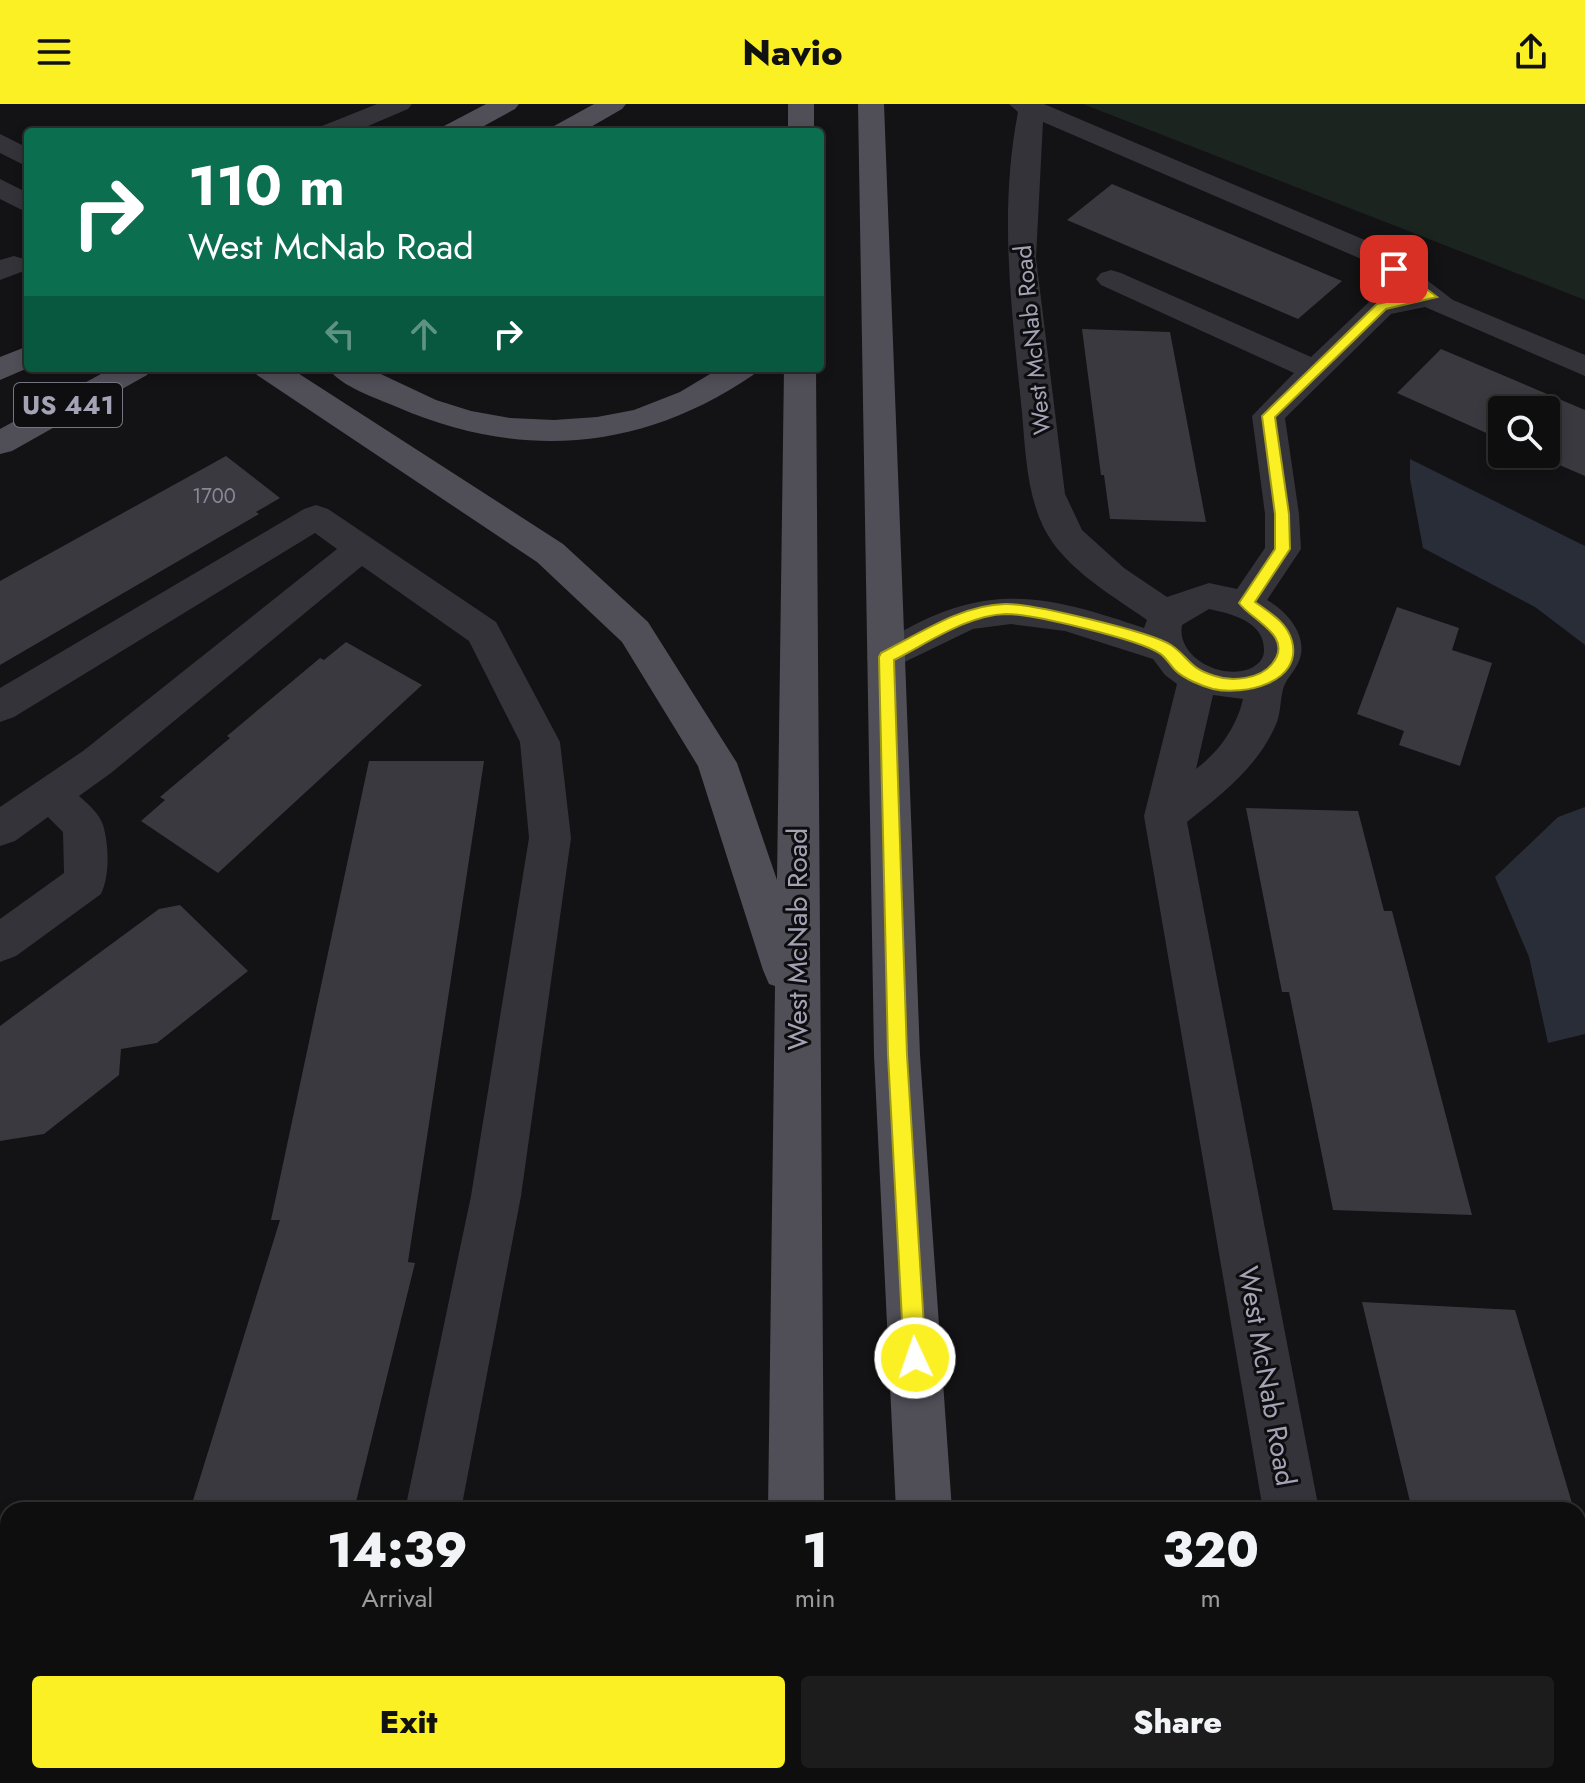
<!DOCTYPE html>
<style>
:root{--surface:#0e0e0f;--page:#1c1c1d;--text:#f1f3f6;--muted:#9b9c9e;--line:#2e2e2f;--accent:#fbf023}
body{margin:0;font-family:Jost,sans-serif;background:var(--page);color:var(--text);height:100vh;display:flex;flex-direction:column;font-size:30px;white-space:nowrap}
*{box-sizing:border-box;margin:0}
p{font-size:26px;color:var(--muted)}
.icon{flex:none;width:44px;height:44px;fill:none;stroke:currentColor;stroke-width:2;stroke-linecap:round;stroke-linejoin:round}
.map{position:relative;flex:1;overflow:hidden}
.drawer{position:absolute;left:0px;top:1398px;width:1586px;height:282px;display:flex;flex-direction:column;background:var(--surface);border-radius:24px 24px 0 0;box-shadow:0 4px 12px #0003,0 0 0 2px var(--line)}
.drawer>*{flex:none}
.guide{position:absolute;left:24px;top:24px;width:800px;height:244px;border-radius:8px;box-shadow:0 4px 12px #0003,0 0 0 2px var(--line);background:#0b6e4f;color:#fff;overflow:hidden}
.buttons{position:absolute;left:1488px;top:292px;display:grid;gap:16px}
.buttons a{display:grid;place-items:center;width:72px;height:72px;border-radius:8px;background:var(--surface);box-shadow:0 4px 12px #0003,0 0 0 2px var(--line);font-size:40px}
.pin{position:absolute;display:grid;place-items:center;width:68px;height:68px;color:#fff;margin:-34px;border-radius:16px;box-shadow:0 4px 12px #0006}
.me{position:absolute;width:88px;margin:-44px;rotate:357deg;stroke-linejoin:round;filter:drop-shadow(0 0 6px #0008)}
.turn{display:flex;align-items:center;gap:28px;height:168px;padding:0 32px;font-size:36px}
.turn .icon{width:104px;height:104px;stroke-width:2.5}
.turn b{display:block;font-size:56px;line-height:68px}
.lanes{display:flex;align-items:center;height:76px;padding:0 32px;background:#0003;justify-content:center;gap:40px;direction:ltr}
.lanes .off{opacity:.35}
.eta{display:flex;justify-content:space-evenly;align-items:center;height:136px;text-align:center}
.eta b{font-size:48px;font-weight:800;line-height:56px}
.primary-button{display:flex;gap:16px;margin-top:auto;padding:16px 32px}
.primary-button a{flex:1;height:92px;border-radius:8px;background:var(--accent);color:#111;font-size:32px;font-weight:800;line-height:92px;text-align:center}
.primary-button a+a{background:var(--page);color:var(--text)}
header{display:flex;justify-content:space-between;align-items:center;height:104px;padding:0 32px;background:var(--accent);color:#111;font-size:36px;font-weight:800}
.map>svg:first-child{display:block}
</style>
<header><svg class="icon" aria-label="menu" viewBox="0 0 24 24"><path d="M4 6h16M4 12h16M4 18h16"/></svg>Navio<svg class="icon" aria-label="share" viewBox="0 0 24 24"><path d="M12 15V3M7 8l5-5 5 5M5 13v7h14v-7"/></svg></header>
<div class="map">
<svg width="1585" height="1679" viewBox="0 0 1585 1679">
<rect width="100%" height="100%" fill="#131214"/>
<path fill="#1c241f" d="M1083,0H1585V196Z"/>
<path fill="#282d38" d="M1410,355L1585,442V541L1535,503L1423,444L1410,375Z
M1585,703V930L1548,939L1529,853L1495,773L1558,713Z"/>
<path fill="#3a393f" d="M1112,80L1342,177L1298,215L1067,116Z
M1082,225L1170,228L1206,418L1110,415L1104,371H1101Z
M1441,245L1585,306V372L1534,350H1546V306H1502V336L1397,289Z
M226,352L280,394L256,408L259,410L0,561V477Z
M1397,503L1459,524L1452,546L1492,559L1460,662L1399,641L1404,627L1357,610Z
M346,538L422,581L218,769L141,717L165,696L160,693L230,634L227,632L320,554L324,556Z
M369,657H484L408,1158L415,1159L354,1406H190L280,1116H271Z
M1246,704L1358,707L1384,807H1392L1472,1111L1333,1106L1289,888H1282Z
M180,801L248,867L157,939L121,945L119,971L44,1030L0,1037V922L159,805Z
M1362,1198L1515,1206L1574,1406H1412Z"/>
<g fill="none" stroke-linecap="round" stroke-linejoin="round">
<path fill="#343339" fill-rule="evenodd" d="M377,0H412L408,5L354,28H318L322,22Z
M1009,0H1044L1386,145L1453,196L1585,251V272L1425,203L1391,210L1285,314L1299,410L1301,445L1267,496C1285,506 1305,528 1301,550C1299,563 1288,572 1284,582C1280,594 1281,607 1277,618C1259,662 1222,690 1187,718L1319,1406H1263L1144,712L1177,580L1165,571L1153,555L1065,527L1011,520L973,525L886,567L873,563L867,553C876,537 896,531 912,522C998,477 1057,495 1144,524L1147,516C1116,494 1076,471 1053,439C1025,400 1026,345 1021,299C1011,200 999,107 1018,8ZM1043,18L1366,157L1406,189L1370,197L1311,253L1121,169L1111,166L1101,169L1096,175L1101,181L1294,269L1252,312L1265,410V444L1237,485L1209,479L1167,493L1124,464L1082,426L1065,390L1036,154ZM1209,505C1231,510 1265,517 1264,547C1264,555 1257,562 1249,565C1221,576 1176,553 1182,521ZM1213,591L1243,595C1237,622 1219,648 1196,665Z
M0,30L28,44V63L0,49Z
M0,75L28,89V109L0,95Z
M14,152L24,155L28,162L24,167L0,176V156Z
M316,401L328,405L496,518L560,638L571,734L521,1092L461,1406H405L471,1092L529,734L520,638L469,537L362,462L111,669L79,692C88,700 99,709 103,721C109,740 110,772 101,790L16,852L0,858V815L64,769L63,728L48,713L15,737L0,742V703L83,647L337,445L315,429L14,613L0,618V584L304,405Z
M348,1672H410L408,1679H346Z
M1308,1672H1370L1371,1679H1309Z"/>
<path fill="#504f58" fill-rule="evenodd" d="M486,0H519L515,5L473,28H440L444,22Z
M594,0H626L622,5L582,28H550L554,22Z
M788,0H814V28H788Z
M858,0H884L920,951L952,1406H896L874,951Z
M28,242V264L0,276V253Z
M112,264H152L147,271L12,347L0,350V325Z
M252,264H290L563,440L648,518L737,659L777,776L784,264H816L824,1406H768L775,882L769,880L763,866L698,662L622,538L537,458L257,271Z
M328,264H368L436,296L471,307L510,314L554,316L597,313L634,306L680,288L720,264H758L753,271C642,347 521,357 397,303C376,294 341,283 328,264Z
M764,1672H826V1679H764Z
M909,1672H971V1679H909Z"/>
</g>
<path fill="#fbf023" stroke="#a39c17" stroke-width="2" d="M1390,163H1398L1437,193L1386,205L1275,313L1289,410L1290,445L1255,498C1270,509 1287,518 1292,537C1303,579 1243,592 1213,585C1202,582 1184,575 1175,566C1170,561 1165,552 1159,549C1137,535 1032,510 1006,510C967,511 928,539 894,556L907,951L926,1254L923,1262L915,1265L907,1262L904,1254L888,951L879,553L881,549C919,530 961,501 1005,500C1030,499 1151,528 1171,541C1189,553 1188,564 1215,572C1232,578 1260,575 1272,560C1295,532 1251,516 1239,499L1275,445V410L1262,312L1377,200L1420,191L1390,168Z"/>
<g text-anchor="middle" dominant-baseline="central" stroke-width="6" stroke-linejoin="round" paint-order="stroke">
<g font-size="20" fill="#898898">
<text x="214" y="392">1700</text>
</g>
<g font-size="24" fill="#a3a3b5" stroke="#0e0d0f">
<text transform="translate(1032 236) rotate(-96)">West McNab Road</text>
</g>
<rect fill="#0e0d0f" stroke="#767683" stroke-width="2" x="14" y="279" width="108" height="44" rx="6"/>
<g font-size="26" font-weight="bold" fill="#a3a3b5">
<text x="68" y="301">US 441</text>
</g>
<g font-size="28" fill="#a3a3b5" stroke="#0e0d0f">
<text transform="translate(797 835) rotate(-90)">West McNab Road</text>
<text transform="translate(1267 1272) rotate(80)">West McNab Road</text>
</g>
</g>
</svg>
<div class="buttons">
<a><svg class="icon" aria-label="search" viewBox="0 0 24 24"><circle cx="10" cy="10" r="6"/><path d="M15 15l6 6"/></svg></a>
</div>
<div class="pin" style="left:1394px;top:165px;background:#d93025"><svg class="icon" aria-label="arrive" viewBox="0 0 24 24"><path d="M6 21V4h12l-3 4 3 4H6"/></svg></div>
<svg class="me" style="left:915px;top:1254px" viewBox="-20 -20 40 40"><circle r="17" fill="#fbf023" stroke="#fff" stroke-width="3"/><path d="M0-11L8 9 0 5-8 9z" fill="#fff"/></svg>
<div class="guide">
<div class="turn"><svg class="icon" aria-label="right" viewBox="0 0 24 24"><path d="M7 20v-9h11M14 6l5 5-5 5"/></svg><div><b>110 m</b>West McNab Road</div></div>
<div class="lanes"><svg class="icon off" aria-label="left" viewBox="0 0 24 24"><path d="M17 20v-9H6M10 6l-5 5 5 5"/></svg><svg class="icon off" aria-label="ahead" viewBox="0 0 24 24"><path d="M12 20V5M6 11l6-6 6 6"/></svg><svg class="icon" aria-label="right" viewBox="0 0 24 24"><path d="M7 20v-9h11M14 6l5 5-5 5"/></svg></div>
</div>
<section class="drawer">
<div class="eta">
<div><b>14:39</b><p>Arrival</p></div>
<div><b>1</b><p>min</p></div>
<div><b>320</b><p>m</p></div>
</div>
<div class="primary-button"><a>Exit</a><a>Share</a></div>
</section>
</div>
